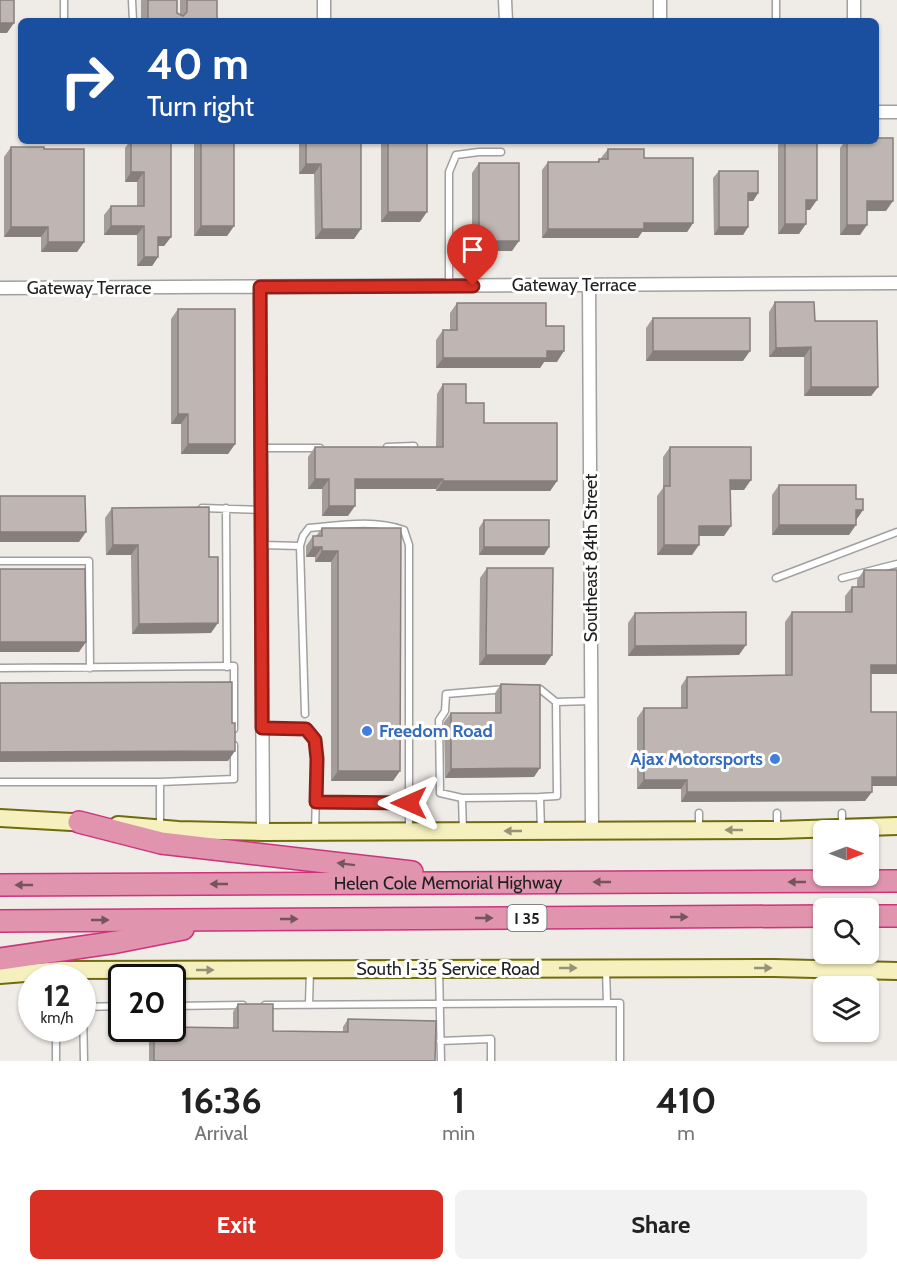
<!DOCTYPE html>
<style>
:root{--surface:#fff;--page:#f2f2f2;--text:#222;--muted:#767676;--accent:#d93025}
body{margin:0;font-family:Cabin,sans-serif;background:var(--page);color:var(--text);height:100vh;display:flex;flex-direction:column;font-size:22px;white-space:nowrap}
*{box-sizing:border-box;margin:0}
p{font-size:20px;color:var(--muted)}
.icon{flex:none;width:33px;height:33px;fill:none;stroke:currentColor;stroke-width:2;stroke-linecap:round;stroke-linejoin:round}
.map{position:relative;height:1061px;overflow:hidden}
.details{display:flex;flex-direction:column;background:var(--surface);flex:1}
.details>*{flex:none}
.guide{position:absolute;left:18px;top:18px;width:861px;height:126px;border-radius:9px;box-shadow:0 2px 4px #0004;background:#1a4fa0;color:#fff;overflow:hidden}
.needle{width:39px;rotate:90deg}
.tools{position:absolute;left:813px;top:820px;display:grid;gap:12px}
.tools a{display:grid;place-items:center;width:66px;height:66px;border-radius:9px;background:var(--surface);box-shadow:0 2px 4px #0004;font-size:30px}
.speed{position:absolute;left:18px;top:964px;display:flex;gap:12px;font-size:30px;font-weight:700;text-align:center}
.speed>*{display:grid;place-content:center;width:78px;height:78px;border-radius:50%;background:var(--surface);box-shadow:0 2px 4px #0004;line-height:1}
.speed small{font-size:15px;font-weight:400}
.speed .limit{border:3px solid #111;border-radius:9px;background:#fff;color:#111}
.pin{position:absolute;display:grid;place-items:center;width:51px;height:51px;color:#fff;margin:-62px -26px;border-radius:50% 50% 50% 0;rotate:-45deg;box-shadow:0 0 6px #0007}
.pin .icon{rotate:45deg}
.me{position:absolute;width:66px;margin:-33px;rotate:270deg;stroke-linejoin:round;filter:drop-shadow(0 0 4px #0008)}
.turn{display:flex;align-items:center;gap:21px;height:126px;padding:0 30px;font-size:27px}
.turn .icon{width:78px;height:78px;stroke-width:2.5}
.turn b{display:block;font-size:42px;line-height:51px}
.eta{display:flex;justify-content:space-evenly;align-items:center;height:102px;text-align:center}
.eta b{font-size:36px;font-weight:700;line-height:42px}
.primary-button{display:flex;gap:12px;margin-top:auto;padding:12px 30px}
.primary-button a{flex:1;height:69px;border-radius:9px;background:var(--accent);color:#fff;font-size:24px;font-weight:700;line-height:69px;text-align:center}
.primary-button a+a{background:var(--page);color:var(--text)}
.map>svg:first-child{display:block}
</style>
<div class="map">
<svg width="897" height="1061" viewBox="0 0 897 1061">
<rect width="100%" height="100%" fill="#efebe6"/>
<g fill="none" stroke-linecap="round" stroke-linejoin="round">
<defs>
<path id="service" d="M132,0L133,21
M776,0V21
M64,21V0
M449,285V172L456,155L479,152H501
M387,447L414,446
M261,448H320
M202,508L261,510
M226,508L227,667
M262,545L300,546
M0,561H89L90,668
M776,578L897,532
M842,578L897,564
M0,668L234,666V729
M534,689H540L556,702
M305,714L300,546L303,536L309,528C340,525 375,519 404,530L409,545V831
M263,728L306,729L315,740L317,759L315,831
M0,782H160L234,779V745
M462,798L440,793L439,720L445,711L446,694L506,689
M316,802L409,803
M777,813V830
M842,813V825
M160,827V782
M541,830L540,797L557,796L556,702L591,701
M699,830V813
M463,831L462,798L540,797
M439,969L441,1061
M606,969L607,1003H620V1061
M309,1004L310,970
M265,1005L607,1003
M118,1006L119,971
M172,1006L243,1005
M56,1029V1061
M440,1041L491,1039V1061
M84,1061L83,1007L122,1006"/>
<path id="minor" d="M324,0V21
M505,0L506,21
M660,0V21
M854,0V21
M876,112H897
M589,285L592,831
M260,287L263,832
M0,288L897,283"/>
<path id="secondary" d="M0,818L89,823
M118,825L178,830L263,832L778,830L897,826
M0,975L62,970L774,968L897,971"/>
<g id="motorway">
<path d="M79,822L161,843L412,872"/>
<path id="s1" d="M0,885L897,881"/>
<path d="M868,916H897"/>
<path d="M0,921L824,916"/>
<path d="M0,959L117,942L183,929"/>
</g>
</defs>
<use href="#service" stroke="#a0a0a0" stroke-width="9"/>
<use href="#minor" stroke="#a0a0a0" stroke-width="15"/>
<use href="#secondary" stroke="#6f6c0d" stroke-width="20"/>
<use href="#motorway" stroke="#ce327d" stroke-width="24"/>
<use href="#service" stroke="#fff" stroke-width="6"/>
<use href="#minor" stroke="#fff" stroke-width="12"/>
<use href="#secondary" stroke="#f5f0be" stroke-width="16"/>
<use href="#motorway" stroke="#e094ad" stroke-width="21"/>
</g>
<path fill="#a49d9a" d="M141,0H177V13L180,15V0H217V21H141Z
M130,141H171V237L164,246H158V257L152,266H137V235H104V215L111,206H137V182H125V148Z
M194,141H234V226L227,236H194Z
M299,141H361L354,239H315L314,174H299Z
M384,141H427L420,222H381V144Z
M781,141H817L810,210H806L799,234H778V145Z
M845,141H876L886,211H867L860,235H840V148Z
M11,147L44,149L84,242L77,252H41V237H4V157Z
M608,149L644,158L693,223L687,232H642L638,238H542V170L548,162H597L599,159H601V158Z
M479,163L512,251H472V173Z
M719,171L758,193L753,201H748V227L743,235H714L713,178Z
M775,302L815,321L878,387L871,396H804V357H769V312Z
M457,303L546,326L557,362H544L540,368H436V340L443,330H450V313Z
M178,309L235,444L228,454H181V424H171V319Z
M653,318L743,361H646V328Z
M443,384L466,403L484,423L557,481L550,491H436V489H355L348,516H322V489H308V457L315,447H436L437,394Z
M670,447L744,490H730L724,536H699L692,555H657V496L663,488V457Z
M779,485L856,499L863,510L856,520L849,535H772V495Z
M112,508L209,557L211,633L132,634L131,555H106L105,518Z
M484,520L549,547L544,555H479V528Z
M322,528H401L393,781H331V562H315V557H306V546L313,536H316Z
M487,568L545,665H479L480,578Z
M864,570L897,674H871V712L897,786H872L865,801L681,802V789H637V718L644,708H681V686L687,677L785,676V622L792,612H845V596L852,587H857V580Z
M635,613L739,655L628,656V623Z
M501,684L534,777L445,778L444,722L451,713H495V693Z
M238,1004L273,1031L343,1032V1027L348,1019L435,1061H149V1034L153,1029L233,1028V1012Z"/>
<path fill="#867f7d" d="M0,23H14L7,33H0Z
M306,164H321L314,174H299Z
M131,172H144L137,182H125Z
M748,193H758L753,201H742Z
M806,200H817L810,210H799Z
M867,201H893L886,211H860Z
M388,212H427L420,222H381Z
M644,223H693L687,232H642L638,238H542L548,229Z
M785,224H806L799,234H778Z
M847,225H867L860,235H840Z
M111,226H144L137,235H104Z
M201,226H234L227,236H194Z
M11,227H48L41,237H4Z
M719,227H748L743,235H714Z
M322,229H361L354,239H315Z
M158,237H171L164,246H152Z
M479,241H519L512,251H472Z
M48,242H84L77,252H41Z
M144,257H158L152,266H137Z
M811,347L804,357H769L776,348Z
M547,351H564L557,362H544L540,368H436L443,358Z
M653,351H750L743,361H646Z
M811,387H878L871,396H804Z
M178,414H188L181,424H171Z
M188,444H235L228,454H181Z
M315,479H329L322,489H308Z
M355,479H443L436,489H348Z
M730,480H751L744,490H723Z
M443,481H557L550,491H436Z
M329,506H355L348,516H322Z
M856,510H863L856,520Z
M779,525H856L849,535H772Z
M699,526H731L724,536H692Z
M0,532H86L79,542H0Z
M113,545H138L131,555H106Z
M664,545H699L692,555H657Z
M313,547H322L315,557H306Z
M484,547H549L544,555H479Z
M322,551H338L331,562H315Z
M218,623L211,633L132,634L139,624Z
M0,642H86L79,652H0Z
M746,645L739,655L628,656L635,646Z
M486,655H552L545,665H479Z
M871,665H897V674H865Z
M235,751L228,761L0,762V752Z
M540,768L534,777L445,778L451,769Z
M338,771H400L393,781H331Z
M872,777H897V786H865Z
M644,780H687L681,789H637Z
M687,792H872L865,801L681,802Z"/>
<path fill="#bfb6b3" stroke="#867f7d" stroke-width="1.5" d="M0,0H14V23H0Z
M148,0H177V13L183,16L187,12V0H217V21H148Z
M876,138H893V201H867V225H847V141H876Z
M131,141H171V237H158V257H144V226H111V206H144V172H131Z
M201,141H234V226H201Z
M306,141H361V229H322L321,164H306Z
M388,141H427V212H388Z
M785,141H817V200H806V224H785Z
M11,147H44V149H84V242H48V227H11Z
M608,149H644V158H693V223H644V229H548V162H599V159H608Z
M479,163H519V241H479Z
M719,171H758V193H748V227H719Z
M775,302H814L815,321H877L878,387H811V347L776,348Z
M457,303H546V326H564V351H547V358H443V330H457Z
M178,309H235V444H188V414H178Z
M653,318H750V351H653Z
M443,384H466V403H484V423H557V481H443V479H355V506H329V479H315V447H443Z
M670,447H751V480H730L731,526H699V545H664V486H670Z
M779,485H856V499H863V510H856V525H779Z
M0,496H85L86,532H0Z
M209,507V557H218V623L139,624L138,545H113L112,508Z
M484,520H549V547H484Z
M322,528H401L400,771H338V551H322V547H313V536H322Z
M487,568H553L552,655H486Z
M0,569H85L86,642H0Z
M864,570H897V665H871V712H897V777H872V792H687V780H644V708H687V677L792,675V612H852V587H864Z
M746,612V645L635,646V613Z
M232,682V723H235V751L0,752V683Z
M501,684L540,685V768L451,769V713H501Z
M238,1004H273V1031L348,1032V1019L436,1021L435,1061H154V1029H172V1027L238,1028Z"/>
<defs><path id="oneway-solid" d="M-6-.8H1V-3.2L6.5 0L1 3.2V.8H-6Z" transform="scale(1.5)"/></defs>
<g fill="#959276">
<use href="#oneway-solid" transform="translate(734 830) rotate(180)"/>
<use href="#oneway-solid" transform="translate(513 831) rotate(180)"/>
<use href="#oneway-solid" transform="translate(568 968)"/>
<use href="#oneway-solid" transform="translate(763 968)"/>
<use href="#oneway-solid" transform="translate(205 970)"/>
</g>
<g fill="#76545f">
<use href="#oneway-solid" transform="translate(346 864) rotate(-173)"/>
<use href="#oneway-solid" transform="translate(602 882) rotate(180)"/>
<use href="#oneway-solid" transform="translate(797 882) rotate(180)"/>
<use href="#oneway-solid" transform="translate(219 884) rotate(180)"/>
<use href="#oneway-solid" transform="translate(24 885) rotate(180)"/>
<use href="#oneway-solid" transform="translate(679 917)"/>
<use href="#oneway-solid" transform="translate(484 918)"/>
<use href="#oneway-solid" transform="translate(289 919)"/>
<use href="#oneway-solid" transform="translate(100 920)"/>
</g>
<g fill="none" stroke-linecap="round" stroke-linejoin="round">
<defs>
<path id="route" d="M409,803L316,802L317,759L315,740L306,729L262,728L260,287L473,286"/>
</defs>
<use href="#route" stroke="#8d1f18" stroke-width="15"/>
<use href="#route" stroke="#d93025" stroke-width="10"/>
</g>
<g fill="#3f7fe0" stroke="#fff" stroke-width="2">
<circle cx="367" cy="731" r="6"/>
<circle cx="775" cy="759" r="6"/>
</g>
<g text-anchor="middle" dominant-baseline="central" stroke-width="6" stroke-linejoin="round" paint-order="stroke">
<rect fill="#fff" stroke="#626262" stroke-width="1.5" x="507.5" y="905" width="39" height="26" rx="4.5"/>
<g font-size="16" font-weight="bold" fill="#1f1f1f">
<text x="527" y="918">I 35</text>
</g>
<g font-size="18" fill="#1f1f1f" stroke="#fff">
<text x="574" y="285">Gateway Terrace</text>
<text x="89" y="288">Gateway Terrace</text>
<text transform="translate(591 558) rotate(-90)">Southeast 84th Street</text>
<text stroke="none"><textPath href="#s1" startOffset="448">Helen Cole Memorial Highway</textPath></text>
<text x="448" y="969">South I-35 Service Road</text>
</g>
<g font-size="18" font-weight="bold" fill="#366cbe" stroke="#fff" text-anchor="start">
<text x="379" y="731">Freedom Road</text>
<text x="763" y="759" text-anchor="end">Ajax Motorsports</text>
</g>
</g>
</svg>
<div class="tools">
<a><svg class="needle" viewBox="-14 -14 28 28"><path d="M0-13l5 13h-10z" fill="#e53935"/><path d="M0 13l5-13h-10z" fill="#767676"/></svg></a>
<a><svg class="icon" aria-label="search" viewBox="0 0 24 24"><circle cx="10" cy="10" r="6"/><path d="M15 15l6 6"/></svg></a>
<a><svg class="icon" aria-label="layers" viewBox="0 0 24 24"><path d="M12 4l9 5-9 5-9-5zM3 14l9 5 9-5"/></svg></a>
</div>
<div class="speed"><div>12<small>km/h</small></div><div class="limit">20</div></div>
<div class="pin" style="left:473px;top:286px;background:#d93025"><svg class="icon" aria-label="arrive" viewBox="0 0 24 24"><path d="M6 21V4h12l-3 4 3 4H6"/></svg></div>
<svg class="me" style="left:409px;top:803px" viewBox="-20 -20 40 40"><path d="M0-17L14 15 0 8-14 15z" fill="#d93025" stroke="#fff" stroke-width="4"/></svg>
<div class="guide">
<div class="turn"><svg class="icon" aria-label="right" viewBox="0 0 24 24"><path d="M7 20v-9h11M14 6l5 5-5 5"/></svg><div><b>40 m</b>Turn right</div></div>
</div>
</div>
<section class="details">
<div class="eta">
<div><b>16:36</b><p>Arrival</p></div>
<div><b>1</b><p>min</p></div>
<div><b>410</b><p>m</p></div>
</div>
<div class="primary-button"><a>Exit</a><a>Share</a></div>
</section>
